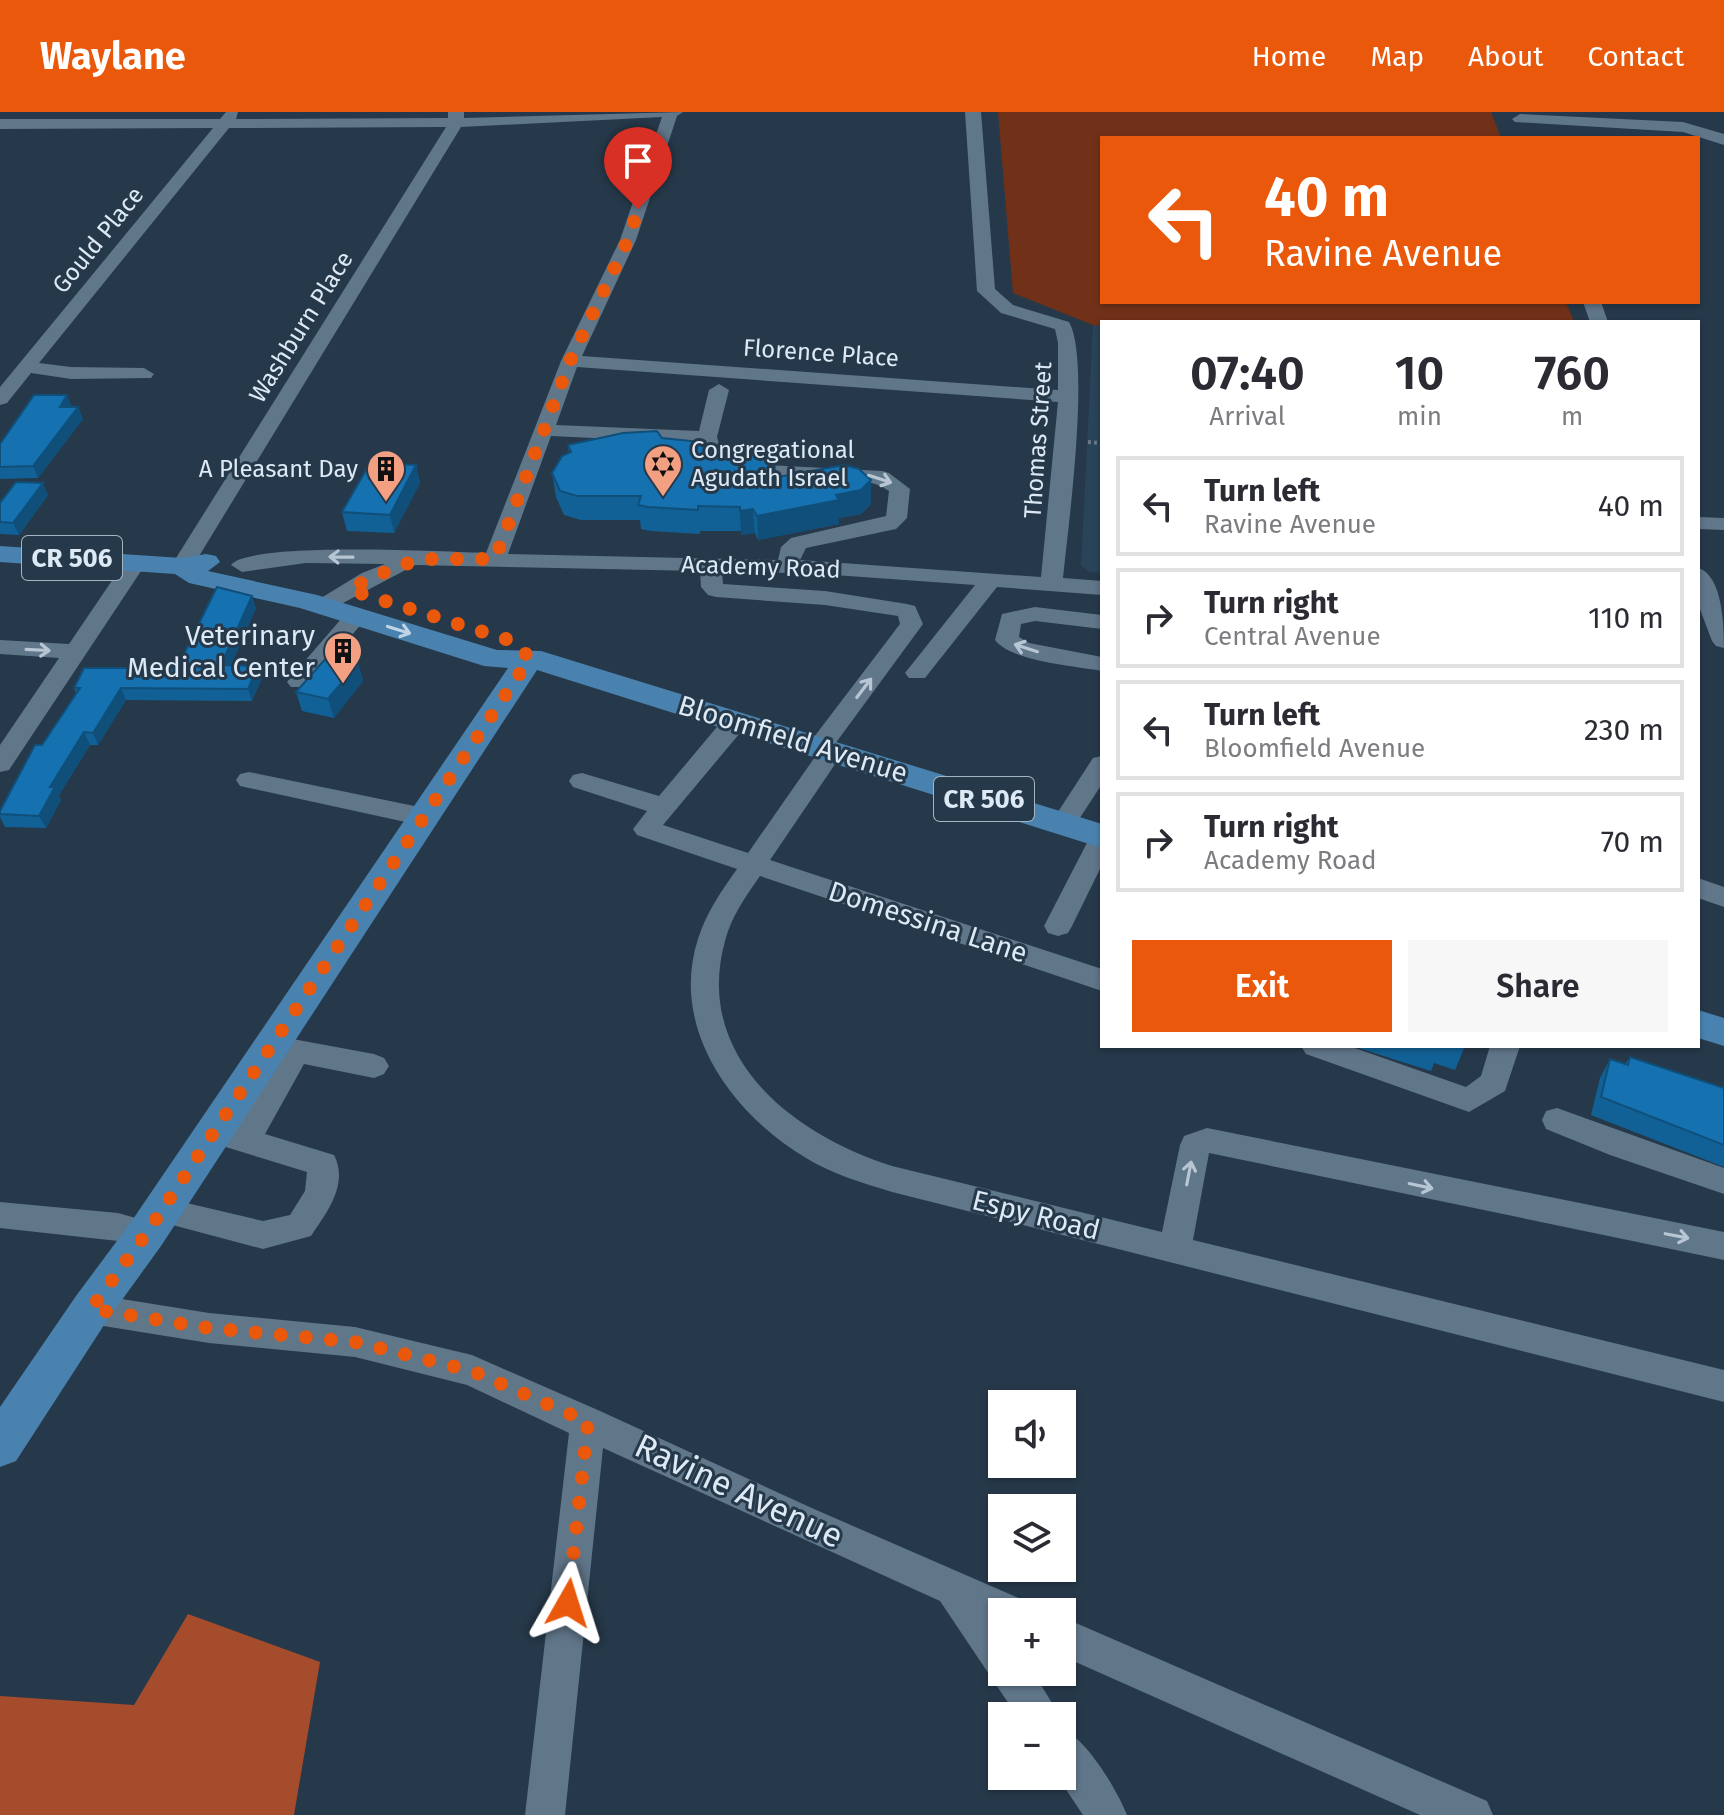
<!DOCTYPE html>
<meta charset="utf-8">
<style>
:root{--surface:#fff;--page:#f7f7f7;--text:#2b2b33;--muted:#7c7c81;--line:#e1e1e2;--accent:#ea580c}
body{margin:0;font-family:"Fira Sans",sans-serif;background:var(--page);color:var(--text);height:100vh;display:flex;flex-direction:column;font-size:30px;white-space:nowrap}
*{box-sizing:border-box;margin:0}
p{font-size:26px;color:var(--muted)}
.icon{flex:none;width:44px;height:44px;fill:none;stroke:currentColor;stroke-width:2;stroke-linecap:round;stroke-linejoin:round}
.map{position:relative;flex:1;overflow:hidden}
.panel{position:absolute;left:1100px;top:208px;width:600px;height:728px;display:flex;flex-direction:column;background:var(--surface);border-radius:0px;box-shadow:0 2px 6px #0004}
.panel>*{flex:none}
.hud{position:absolute;left:1100px;top:24px;width:600px;height:168px;border-radius:0px;box-shadow:0 2px 6px #0004;background:#ea580c;color:#fff;overflow:hidden}
.tools{position:absolute;left:988px;top:1278px;display:grid;gap:16px}
.tools a{display:grid;place-items:center;width:88px;height:88px;border-radius:0px;background:var(--surface);box-shadow:0 2px 6px #0004;font-size:40px}
.pin{position:absolute;display:grid;place-items:center;width:68px;height:68px;color:#fff;margin:-82px -34px;border-radius:50% 50% 50% 0;rotate:-45deg;box-shadow:0 0 8px #0007}
.pin .icon{rotate:45deg}
.me{position:absolute;width:88px;margin:-44px;rotate:6deg;stroke-linejoin:round;filter:drop-shadow(0 0 6px #0008)}
.turn{display:flex;align-items:center;gap:28px;height:168px;padding:0 32px;font-size:36px}
.turn .icon{width:104px;height:104px;stroke-width:2.5}
.turn b{display:block;font-size:56px;line-height:68px}
.eta{display:flex;justify-content:space-evenly;align-items:center;height:136px;text-align:center}
.eta b{font-size:48px;font-weight:600;line-height:56px}
.action{display:flex;gap:16px;margin-top:auto;padding:16px 32px}
.action a{flex:1;height:92px;border-radius:0px;background:var(--accent);color:#fff;font-size:32px;font-weight:600;line-height:92px;text-align:center}
.action a+a{background:var(--page);color:var(--text)}
ul{padding:0;list-style:none}
li{display:flex;align-items:center;gap:24px;height:100px;margin:0 16px 12px;padding:0 16px;border:4px solid var(--line);border-radius:0px}
li div{flex:1}
li b{display:block;font-size:30px}
li em{font-style:normal}
header{display:flex;align-items:center;gap:48px;box-sizing:border-box;height:112px;padding:0 40px;background:var(--accent);color:#fff}
header strong{font-size:38px}
nav{display:flex;gap:44px;margin-inline-start:auto;font-size:28px}
.map>svg:first-child{display:block}
</style>
<header>
<strong>Waylane</strong>
<nav><a>Home</a><a>Map</a><a>About</a><a>Contact</a></nav>
</header>
<div class="map">
<svg width="1724" height="1703" viewBox="0 0 1724 1703">
<rect width="100%" height="100%" fill="#26394a"/>
<path fill="#294358" d="M1093,213L1102,214V461L1089,460L1081,453Z"/>
<path fill="#713119" d="M998,0H1491L1501,26H1102V190H1566L1574,210H1102V214L1093,213L1013,181Z"/>
<path fill="#a54c2c" d="M188,1502L320,1550L294,1703H0V1584L134,1593Z"/>
<g fill="none" stroke-linecap="round" stroke-linejoin="round">
<path stroke="#687887" stroke-width="4" stroke-dasharray="3 3" stroke-linecap="butt" d="M1088,330L1102,331"/>
<path fill="#607689" fill-rule="evenodd" d="M226,0H238L236,7L448,6V0H464V6L683,0L677,4L636,128L582,244L1058,278V231L1055,217L1001,201L977,179L965,0H981L995,177L1013,193L1069,210C1091,248 1068,416 1063,466L1102,469V483L997,475L925,566H909L905,561L975,473L820,462L722,459L723,472L825,479L907,492L915,494L923,512L835,632L844,639L770,748L1102,857V879L760,764C746,784 731,805 725,829C693,945 793,1023 892,1054L1162,1120L1180,1033L1184,1024L1207,1016L1724,1120V1148L1209,1041L1193,1128L1724,1258V1290L892,1080C863,1071 832,1062 806,1046C732,1002 669,916 698,827C706,801 722,778 737,757L637,723L633,717L647,699L573,675L569,669L573,663L582,661L659,684L727,603H745L748,609L745,615L663,713L748,741L817,642L808,635L811,629L900,512L898,504L825,493L716,485L708,483L701,475L700,459L415,453L324,501L316,499L313,494L316,489L362,461L385,452L306,451L242,460L231,453C250,429 448,440 486,441L561,249L620,128L662,5L461,15L193,454L182,461L171,454L446,15L229,16L39,251L71,255L144,256L154,262L151,266L71,267L31,261L7,291L0,293V275L213,16L0,17V7H220ZM577,255L1058,290L1041,465L800,448L806,436L896,417L907,406L910,377L889,361L882,359L767,353L721,339L717,325L729,278L719,272L709,278L699,319L556,313ZM551,324L699,331L705,346C732,359 760,366 790,368C823,369 861,360 889,379L886,404L791,426L781,435L778,448L508,442Z
M1520,2L1683,10L1724,22V33L1683,20L1515,10L1512,7Z
M1583,190H1601L1608,210H1590Z
M1698,405L1724,406V418L1698,417Z
M136,443L147,450L9,658L0,660V633L59,546L0,542V528L69,532L128,445Z
M1698,456C1723,463 1724,515 1724,536L1716,534L1712,529L1698,492Z
M1035,495L1102,503V517L1035,509L1021,512L1019,525L1029,531L1102,545V559C1075,554 1012,550 995,528L1002,502Z
M356,497L364,499L367,504L364,509L307,575H291L287,570L291,565L348,499Z
M1102,644V672L1072,718L1063,721L1054,718L1050,712L1054,706L1093,646Z
M249,660L424,696L433,699L437,705L433,711L424,714L240,674L236,668L240,662Z
M1102,718V753L1072,814L1068,821L1058,824L1048,821L1044,814L1089,727L1093,721Z
M1698,766L1724,775V795L1698,786Z
M271,923L374,942L384,946L389,954L384,962L374,966L304,952L265,1022L334,1043C349,1072 327,1100 311,1124L263,1137L150,1107L145,1098L150,1089L161,1085L263,1109L290,1103L305,1079L307,1060L203,1028L199,1019L203,1010L214,1007L239,1014L277,947L261,942L256,934L261,926Z
M1301,934H1349L1466,975L1481,964L1490,934H1520L1505,979L1469,1000L1306,942Z
M1557,996L1724,1056V1082L1610,1043L1546,1017L1542,1008L1546,999Z
M0,1090L118,1101L157,1112L162,1122L157,1132L146,1136L118,1129L0,1116Z
M91,1182L209,1201L355,1215L472,1243L600,1299L814,1397L1021,1487L1027,1500H1002V1560H1033L1060,1604H1017L940,1489L603,1336L565,1703H525L569,1321L467,1273L355,1245L209,1231L91,1212L79,1207L74,1197L79,1187Z
M1062,1505L1487,1689L1493,1703H1420L1062,1544Z
M1062,1617C1087,1627 1117,1678 1127,1703H1083L1057,1664H1062Z"/>
<path fill="#4a82af" fill-rule="evenodd" d="M0,434L182,446L206,442L216,444L220,450L208,459L317,483L497,538L541,539L1102,712V736L537,558L161,1134L106,1210L16,1349L0,1355V1295L76,1184L131,1110L508,556L484,554L300,496L189,471L175,462L0,450Z
M1698,898L1724,906V934L1698,926Z"/>
</g>
<path fill="#126196" d="M72,295H78L83,307L38,366L0,367V332Z
M662,326L775,346L776,365L871,368V392L861,402L839,406V412L758,428L755,421L741,423V419H700V422L651,419L641,417L640,408H581L564,403L556,385L552,361L569,341L568,333Z
M416,353L420,371L394,421L347,419L342,400Z
M48,383L19,423L0,422V391Z
M256,496L231,553L258,554L262,566L252,589L126,588L98,633H90L59,683L61,688L46,716L5,715L0,705V699L76,581L74,576L177,556Z
M358,551L363,569L334,606L302,599L296,580Z
M1352,934H1465L1455,958L1434,951L1431,959Z
M1630,945L1724,976V1055L1591,1003L1600,966L1610,947L1625,952Z"/>
<path fill="#0f4f7a" d="M67,283L72,295H60Z
M78,295L83,307L38,366L33,354Z
M775,346L776,370L767,367Z
M416,353L420,371L394,421L390,403Z
M871,368V392L861,402L839,406V412L758,428L757,404L836,383Z
M43,371L48,383L19,423L13,411Z
M753,397L755,421L741,423L740,399Z
M252,484L256,496L226,565L221,553Z
M358,551L363,569L334,606L328,587Z
M258,554L262,566L252,589L248,577Z
M121,576L126,588L98,633L93,621Z
M84,620L90,633L59,683L61,688L46,716L39,704L50,675Z"/>
<path fill="#1571af" stroke="#0f4f7a" stroke-width="2" d="M34,283H67L60,295H78L33,354L0,355V332Z
M657,319L662,326L700,330L729,338L775,346L767,367L844,353L859,357L871,368L861,378L836,383L839,388L757,404L753,397L740,399V395L698,394V398L648,395L638,393L641,384H577L560,379L552,361L562,344L571,340L568,333L623,321Z
M370,351L416,353L390,403L342,400Z
M16,370L43,371L13,411L0,410V391Z
M217,475L252,484L221,553L258,554L248,577L121,576L93,621L84,620L50,675H55L39,704L0,702V699L35,633H42L80,576H74L84,556H177Z
M327,545L358,551L328,587L296,580Z
M1630,945L1724,976V1033L1601,985L1610,947L1628,953Z"/>
<defs><path id="oneway-shaft" d="M-6 0H5M1.5-3L5.5 0L1.5 3" fill="none" stroke-width="1.6" stroke-linecap="round" stroke-linejoin="round" transform="scale(2)"/></defs>
<g stroke="#b8c6d4">
<use href="#oneway-shaft" transform="translate(880 367) rotate(18)"/>
<use href="#oneway-shaft" transform="translate(341 445) rotate(-179)"/>
<use href="#oneway-shaft" transform="translate(1026 536) rotate(-162)"/>
<use href="#oneway-shaft" transform="translate(38 538) rotate(3)"/>
<use href="#oneway-shaft" transform="translate(864 576) rotate(-53)"/>
<use href="#oneway-shaft" transform="translate(1189 1061) rotate(-79)"/>
<use href="#oneway-shaft" transform="translate(1421 1074) rotate(12)"/>
<use href="#oneway-shaft" transform="translate(1677 1124) rotate(11)"/>
</g>
<use stroke="#c0d4e6" href="#oneway-shaft" transform="translate(399 518) rotate(17)"/>
<g fill="none" stroke-linecap="round" stroke-linejoin="round">
<path stroke="#ea580c" stroke-width="14" stroke-dasharray="0 25.2" d="M568,1491L588,1310L472,1259L355,1230L209,1216L91,1197L146,1122L530,546L512,529L350,478L370,466L419,447H495L570,249L628,128L638,97"/>
</g>
<defs>
<symbol id="synagogue-pin" viewBox="-11 -11 22 30"><path d="M0 17L-7.5 6A9.5 9.5 0 1 1 7.5 6Z" fill="#f39f82" stroke="#26394a"/><path d="M0-6.5L5.6 3.2H-5.6ZM0 6.5L5.6-3.2H-5.6Z" fill="#111"/></symbol>
<symbol id="building-pin" viewBox="-11 -11 22 30"><path d="M0 17L-7.5 6A9.5 9.5 0 1 1 7.5 6Z" fill="#f39f82" stroke="#26394a"/><path d="M-4-6H4V6H1V3H-1V6H-4ZM-2.5-4.3h1.7v1.8h-1.7ZM.8-4.3h1.7v1.8H.8ZM-2.5-1h1.7V.8h-1.7ZM.8-1h1.7V.8H.8Z" fill="#111"/></symbol>
</defs>
<g fill-rule="evenodd">
<use href="#synagogue-pin" x="641" y="330" width="44" height="60"/>
<use href="#building-pin" x="364" y="335" width="44" height="60"/>
<use href="#building-pin" x="321" y="517" width="44" height="60"/>
</g>
<g text-anchor="middle" dominant-baseline="central" stroke-width="6" stroke-linejoin="round" paint-order="stroke">
<g font-size="24" fill="#dde9f4" stroke="#26394a">
<text transform="translate(98 128) rotate(-51)">Gould Place</text>
<text transform="translate(301 215) rotate(-58)">Washburn Place</text>
<text transform="translate(821 241) rotate(4)">Florence Place</text>
<text transform="translate(1038 328) rotate(-86)">Thomas Street</text>
<text transform="translate(761 455) rotate(2)">Academy Road</text>
</g>
<g font-size="24" fill="#dde9f4" stroke="#26394a" text-anchor="start">
<text x="691" y="338">Congregational<tspan x="691" dy="28">Agudath Israel</tspan></text>
<text x="358" y="357" text-anchor="end">A Pleasant Day</text>
</g>
<g fill="#26394a" stroke="#a6b4c1" stroke-width="2">
<rect x="22" y="424" width="100" height="44" rx="6"/>
<rect x="934" y="665" width="100" height="44" rx="6"/>
</g>
<g font-size="26" font-weight="bold" fill="#dde9f4">
<text x="72" y="446">CR 506</text>
<text x="984" y="687">CR 506</text>
</g>
<g font-size="28" fill="#dde9f4" stroke="#26394a" text-anchor="end">
<text x="315" y="523">Veterinary<tspan x="315" dy="32">Medical Center</tspan></text>
</g>
<g font-size="28" fill="#dde9f4" stroke="#26394a">
<text transform="translate(793 627) rotate(17)">Bloomfield Avenue</text>
<text transform="translate(928 810) rotate(18)">Domessina Lane</text>
<text transform="translate(1036 1103) rotate(14)">Espy Road</text>
</g>
<g font-size="34" fill="#dde9f4" stroke="#26394a">
<text transform="translate(739 1379) rotate(25)">Ravine Avenue</text>
</g>
</g>
</svg>
<div class="tools">
<a><svg class="icon" aria-label="sound" viewBox="0 0 24 24"><path d="M4 9h4l5-4v14l-5-4H4zM17 9q2 3 0 6"/></svg></a>
<a><svg class="icon" aria-label="layers" viewBox="0 0 24 24"><path d="M12 4l9 5-9 5-9-5zM3 14l9 5 9-5"/></svg></a>
<a>+</a>
<a>−</a>
</div>
<div class="pin" style="left:638px;top:97px;background:#d93025"><svg class="icon" aria-label="arrive" viewBox="0 0 24 24"><path d="M6 21V4h12l-3 4 3 4H6"/></svg></div>
<svg class="me" style="left:568px;top:1491px" viewBox="-20 -20 40 40"><path d="M0-17L14 15 0 8-14 15z" fill="#ea580c" stroke="#fff" stroke-width="4"/></svg>
<div class="hud">
<div class="turn"><svg class="icon" aria-label="left" viewBox="0 0 24 24"><path d="M17 20v-9H6M10 6l-5 5 5 5"/></svg><div><b>40 m</b>Ravine Avenue</div></div>
</div>
<section class="panel">
<div class="eta">
<div><b>07:40</b><p>Arrival</p></div>
<div><b>10</b><p>min</p></div>
<div><b>760</b><p>m</p></div>
</div>
<ul>
<li><svg class="icon" aria-label="left" viewBox="0 0 24 24"><path d="M17 20v-9H6M10 6l-5 5 5 5"/></svg><div><b>Turn left</b><p>Ravine Avenue</p></div><em>40 m</em></li>
<li><svg class="icon" aria-label="right" viewBox="0 0 24 24"><path d="M7 20v-9h11M14 6l5 5-5 5"/></svg><div><b>Turn right</b><p>Central Avenue</p></div><em>110 m</em></li>
<li><svg class="icon" aria-label="left" viewBox="0 0 24 24"><path d="M17 20v-9H6M10 6l-5 5 5 5"/></svg><div><b>Turn left</b><p>Bloomfield Avenue</p></div><em>230 m</em></li>
<li><svg class="icon" aria-label="right" viewBox="0 0 24 24"><path d="M7 20v-9h11M14 6l5 5-5 5"/></svg><div><b>Turn right</b><p>Academy Road</p></div><em>70 m</em></li>
</ul>
<div class="action"><a>Exit</a><a>Share</a></div>
</section>
</div>
